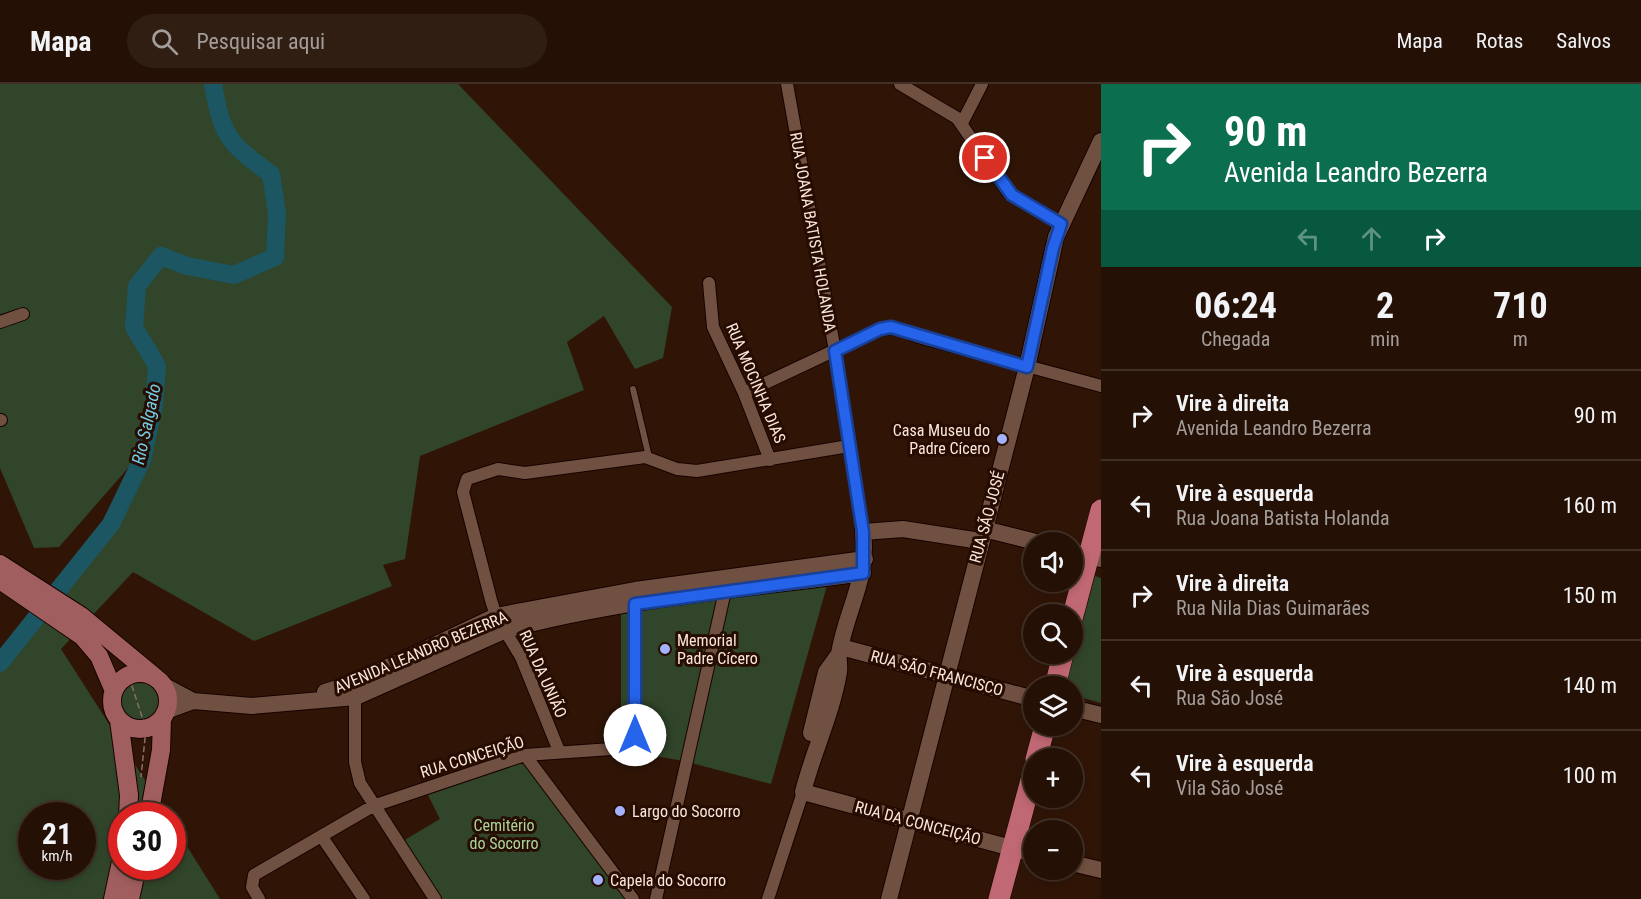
<!DOCTYPE html>
<html lang="pt">
<meta charset="utf-8">
<style>
:root{--surface:#241005;--page:#301e13;--text:#f1f3f6;--muted:#a39d9a;--line:#413027}
body{margin:0;font-family:"Roboto Condensed",sans-serif;background:var(--page);color:var(--text);height:100vh;display:flex;flex-direction:column;font-size:22px;white-space:nowrap}
*{box-sizing:border-box;margin:0}
p{font-size:20px;color:var(--muted)}
.icon{flex:none;width:33px;height:33px;fill:none;stroke:currentColor;stroke-width:2;stroke-linecap:round;stroke-linejoin:round}
.map{position:relative;flex:1;overflow:hidden}
.side{display:flex;flex-direction:column;background:var(--surface);width:540px}
.side>*{flex:none}
.top-card{background:#0b6e4f;color:#fff;overflow:hidden}
.buttons{position:absolute;left:1023px;top:448px;display:grid;gap:12px}
.buttons a{display:grid;place-items:center;width:60px;height:60px;border-radius:50%;background:var(--surface);box-shadow:0 3px 9px #0003,0 0 0 2px var(--line);font-size:30px}
.speed{position:absolute;left:18px;top:718px;display:flex;gap:12px;font-size:30px;font-weight:700;text-align:center}
.speed>*{display:grid;place-content:center;width:78px;height:78px;border-radius:50%;background:var(--surface);box-shadow:0 3px 9px #0003,0 0 0 2px var(--line);line-height:1}
.speed small{font-size:15px;font-weight:400}
.speed .limit{border:9px solid #d22;background:#fff;color:#111}
.pin{position:absolute;display:grid;place-items:center;width:51px;height:51px;color:#fff;margin:-26px;border:3px solid #fff;border-radius:50%;box-shadow:0 2px 6px #0007}
.me{position:absolute;width:66px;margin:-33px;rotate:0deg;stroke-linejoin:round;filter:drop-shadow(0 0 4px #0008)}
.turn{display:flex;align-items:center;gap:21px;height:126px;padding:0 24px;font-size:27px}
.turn .icon{width:78px;height:78px;stroke-width:2.5}
.turn b{display:block;font-size:42px;line-height:51px}
.lanes{display:flex;align-items:center;height:57px;padding:0 24px;background:#0003;justify-content:center;gap:30px;direction:ltr}
.lanes .off{opacity:.35}
.eta{display:flex;justify-content:space-evenly;align-items:center;height:102px;text-align:center}
.eta b{font-size:36px;font-weight:700;line-height:42px}
ul{padding:0;list-style:none}
li{display:flex;align-items:center;gap:18px;height:90px;padding:0 24px;border-top:2px solid var(--line)}
li div{flex:1}
li b{display:block;font-size:22px}
li em{font-style:normal}
header{display:flex;align-items:center;gap:36px;box-sizing:border-box;height:84px;padding:0 30px;background:var(--surface);border-bottom:2px solid var(--line)}
header strong{font-size:28px}
nav{display:flex;gap:33px;margin-inline-start:auto;font-size:21px}
.search{width:420px;height:54px;background:var(--page);display:flex;align-items:center;gap:15px;box-sizing:border-box;padding:0 21px;border-radius:33px;color:var(--muted);font-size:22px}
main{display:flex;flex:1;min-height:0}
.map>svg:first-child{display:block}
</style>
<header>
<strong>Mapa</strong>
<div class="search"><svg class="icon" aria-label="search" viewBox="0 0 24 24"><circle cx="10" cy="10" r="6"/><path d="M15 15l6 6"/></svg>Pesquisar aqui</div>
<nav><a>Mapa</a><a>Rotas</a><a>Salvos</a></nav>
</header>
<main>
<div class="map">
<svg width="1101" height="815" viewBox="0 0 1101 815">
<rect width="100%" height="100%" fill="#301507"/>
<path fill="#304529" fill-rule="evenodd" d="M0,0H458L672,223L663,274L635,285L604,232L567,258L584,306L420,372L405,475L383,481L392,502L254,557L133,488L61,565L168,732H122V783H172L173,740L220,815H0V568L108,431L129,383L59,463L34,464L0,384ZM32,732H82V783H32Z
M1095,492L1101,494V619L1073,611L1072,603H1065Z
M828,498L771,700L684,677L621,666V525Z
M115 617a24 24 0 1 1 48 0a24 24 0 1 1-48 0Z
M529,677L637,815H442L403,757L440,735L425,705Z"/>
<g fill="none" stroke-linecap="round" stroke-linejoin="round">
<path stroke="#1c5663" stroke-width="18" d="M0,579L111,440L142,376L154,321L157,282L134,243L137,202L161,172L187,182L234,191L275,173L277,129L271,90C228,59 222,52 213,0"/>
<defs>
<path id="lane" d="M633,305L649,373"/>
<path id="street" d="M787,0L835,267L863,448
M900,0L957,34L1008,108L1061,140
M962,39L982,0
M709,199L713,243L744,309L770,376
M0,238L23,230
M744,309L880,245L896,244L919,253L1101,302
M0,336H1
M355,607V678L360,699L435,815
M559,667L521,573L496,532L491,516L463,408L467,395L498,385L525,389L645,373L677,385L697,387L849,362
M525,671L633,815
M322,753L364,815
M259,815L252,803L254,791L373,722L525,671L626,664L635,655V513
M656,815L725,507
M768,815L803,708"/>
<path id="secondary" d="M984,445L1040,459
M980,457L903,445L863,448C869,495 846,526 839,570C838,576 840,582 839,588C832,630 813,668 803,708L1034,770
M1072,467L1101,475
M841,563L1034,615
M163,601L193,617L252,622L356,613L506,546C622,515 744,505 863,489
M325,608L354,599L496,532L635,506L865,475
M1072,624L1101,631
M166,627L193,617
M811,649L826,588L839,570
M1072,779L1101,786
M889,815L1027,283L1056,153L1101,57"/>
<path id="primary" d="M0,480L81,532L156,594
M0,496L82,552L99,572L114,607
M112 617a28 28 0 1 1 56 0a28 28 0 1 1-56 0Z
M119,636L129,711L128,732
M149,732L161,666L162,635
M113,815L122,773
M130,815L137,783"/>
<path id="highway" d="M1072,535L1101,426
M1055,603L1063,570
M1036,675L1045,642
M999,815L1034,685"/>
</defs>
<use href="#lane" stroke="#170200" stroke-width="8"/>
<use href="#street" stroke="#170200" stroke-width="14"/>
<use href="#secondary" stroke="#170200" stroke-width="18"/>
<use href="#primary" stroke="#170200" stroke-width="20"/>
<use href="#highway" stroke="#170200" stroke-width="22"/>
<path stroke="#876f63" stroke-width="1.5" stroke-dasharray="6 3" stroke-linecap="butt" d="M131,593L130,596L146,645L141,693"/>
<use href="#lane" stroke="#705040" stroke-width="6"/>
<use href="#street" stroke="#705040" stroke-width="12"/>
<use href="#secondary" stroke="#705040" stroke-width="16"/>
<use href="#primary" stroke="#a05e5f" stroke-width="18"/>
<use href="#highway" stroke="#c06874" stroke-width="21"/>
</g>
<g fill="none" stroke-linecap="round" stroke-linejoin="round">
<defs>
<path id="route" d="M635,651V520L863,489V448L835,267L880,245L891,243L1027,283L1053,164L1061,140L1012,111L985,74"/>
</defs>
<use href="#route" stroke="#184099" stroke-width="15"/>
<use href="#route" stroke="#2563eb" stroke-width="10"/>
</g>
<g fill="#a3b2fd" stroke="#260c01" stroke-width="2">
<circle cx="1002" cy="355" r="6"/>
<circle cx="665" cy="565" r="6"/>
<circle cx="620" cy="727" r="6"/>
<circle cx="598" cy="796" r="6"/>
</g>
<g text-anchor="middle" dominant-baseline="central" stroke-width="6" stroke-linejoin="round" paint-order="stroke">
<g font-size="16" fill="#fae6dd" stroke="#260c01">
<text transform="translate(813 148) rotate(80)">RUA JOANA BATISTA HOLANDA</text>
<text transform="translate(756 299) rotate(67)">RUA MOCINHA DIAS</text>
<text transform="translate(987 433) rotate(-75)">RUA SÃO JOSÉ</text>
<text transform="translate(421 568) rotate(-23)">AVENIDA LEANDRO BEZERRA</text>
<text transform="translate(937 589) rotate(15)">RUA SÃO FRANCISCO</text>
<text transform="translate(543 590) rotate(66)">RUA DA UNIÃO</text>
<text transform="translate(472 673) rotate(-17)">RUA CONCEIÇÃO</text>
<text transform="translate(918 739) rotate(15)">RUA DA CONCEIÇÃO</text>
</g>
<g font-size="16" fill="#fae6dd" stroke="#260c01" text-anchor="start">
<text x="990" y="346" text-anchor="end">Casa Museu do<tspan x="990" dy="18">Padre Cícero</tspan></text>
<text x="677" y="556">Memorial<tspan x="677" dy="18">Padre Cícero</tspan></text>
<text x="632" y="727">Largo do Socorro</text>
<text x="610" y="796">Capela do Socorro</text>
</g>
<g font-size="16" fill="#aad69c" stroke="#260c01">
<text x="504" y="741">Cemitério<tspan x="504" dy="18">do Socorro</tspan></text>
</g>
<g font-size="18" font-style="italic" fill="#73cde4" stroke="#260c01">
<text transform="translate(146 340) rotate(-78)">Rio Salgado</text>
</g>
</g>
</svg>
<div class="buttons">
<a><svg class="icon" aria-label="sound" viewBox="0 0 24 24"><path d="M4 9h4l5-4v14l-5-4H4zM17 9q2 3 0 6"/></svg></a>
<a><svg class="icon" aria-label="search" viewBox="0 0 24 24"><circle cx="10" cy="10" r="6"/><path d="M15 15l6 6"/></svg></a>
<a><svg class="icon" aria-label="layers" viewBox="0 0 24 24"><path d="M12 4l9 5-9 5-9-5zM3 14l9 5 9-5"/></svg></a>
<a>+</a>
<a>−</a>
</div>
<div class="speed"><div>21<small>km/h</small></div><div class="limit">30</div></div>
<div class="pin" style="left:985px;top:74px;background:#d93025"><svg class="icon" aria-label="arrive" viewBox="0 0 24 24"><path d="M6 21V4h12l-3 4 3 4H6"/></svg></div>
<svg class="me" style="left:635px;top:651px" viewBox="-20 -20 40 40"><circle r="19" fill="#fff"/><path d="M0-13L10 11 0 6-10 11z" fill="#2563eb"/></svg>
</div>
<section class="side">
<div class="top-card">
<div class="turn"><svg class="icon" aria-label="right" viewBox="0 0 24 24"><path d="M7 20v-9h11M14 6l5 5-5 5"/></svg><div><b>90 m</b>Avenida Leandro Bezerra</div></div>
<div class="lanes"><svg class="icon off" aria-label="left" viewBox="0 0 24 24"><path d="M17 20v-9H6M10 6l-5 5 5 5"/></svg><svg class="icon off" aria-label="ahead" viewBox="0 0 24 24"><path d="M12 20V5M6 11l6-6 6 6"/></svg><svg class="icon" aria-label="right" viewBox="0 0 24 24"><path d="M7 20v-9h11M14 6l5 5-5 5"/></svg></div>
</div>
<div class="eta">
<div><b>06:24</b><p>Chegada</p></div>
<div><b>2</b><p>min</p></div>
<div><b>710</b><p>m</p></div>
</div>
<ul>
<li><svg class="icon" aria-label="right" viewBox="0 0 24 24"><path d="M7 20v-9h11M14 6l5 5-5 5"/></svg><div><b>Vire à direita</b><p>Avenida Leandro Bezerra</p></div><em>90 m</em></li>
<li><svg class="icon" aria-label="left" viewBox="0 0 24 24"><path d="M17 20v-9H6M10 6l-5 5 5 5"/></svg><div><b>Vire à esquerda</b><p>Rua Joana Batista Holanda</p></div><em>160 m</em></li>
<li><svg class="icon" aria-label="right" viewBox="0 0 24 24"><path d="M7 20v-9h11M14 6l5 5-5 5"/></svg><div><b>Vire à direita</b><p>Rua Nila Dias Guimarães</p></div><em>150 m</em></li>
<li><svg class="icon" aria-label="left" viewBox="0 0 24 24"><path d="M17 20v-9H6M10 6l-5 5 5 5"/></svg><div><b>Vire à esquerda</b><p>Rua São José</p></div><em>140 m</em></li>
<li><svg class="icon" aria-label="left" viewBox="0 0 24 24"><path d="M17 20v-9H6M10 6l-5 5 5 5"/></svg><div><b>Vire à esquerda</b><p>Vila São José</p></div><em>100 m</em></li>
</ul>
</section>
</main>
